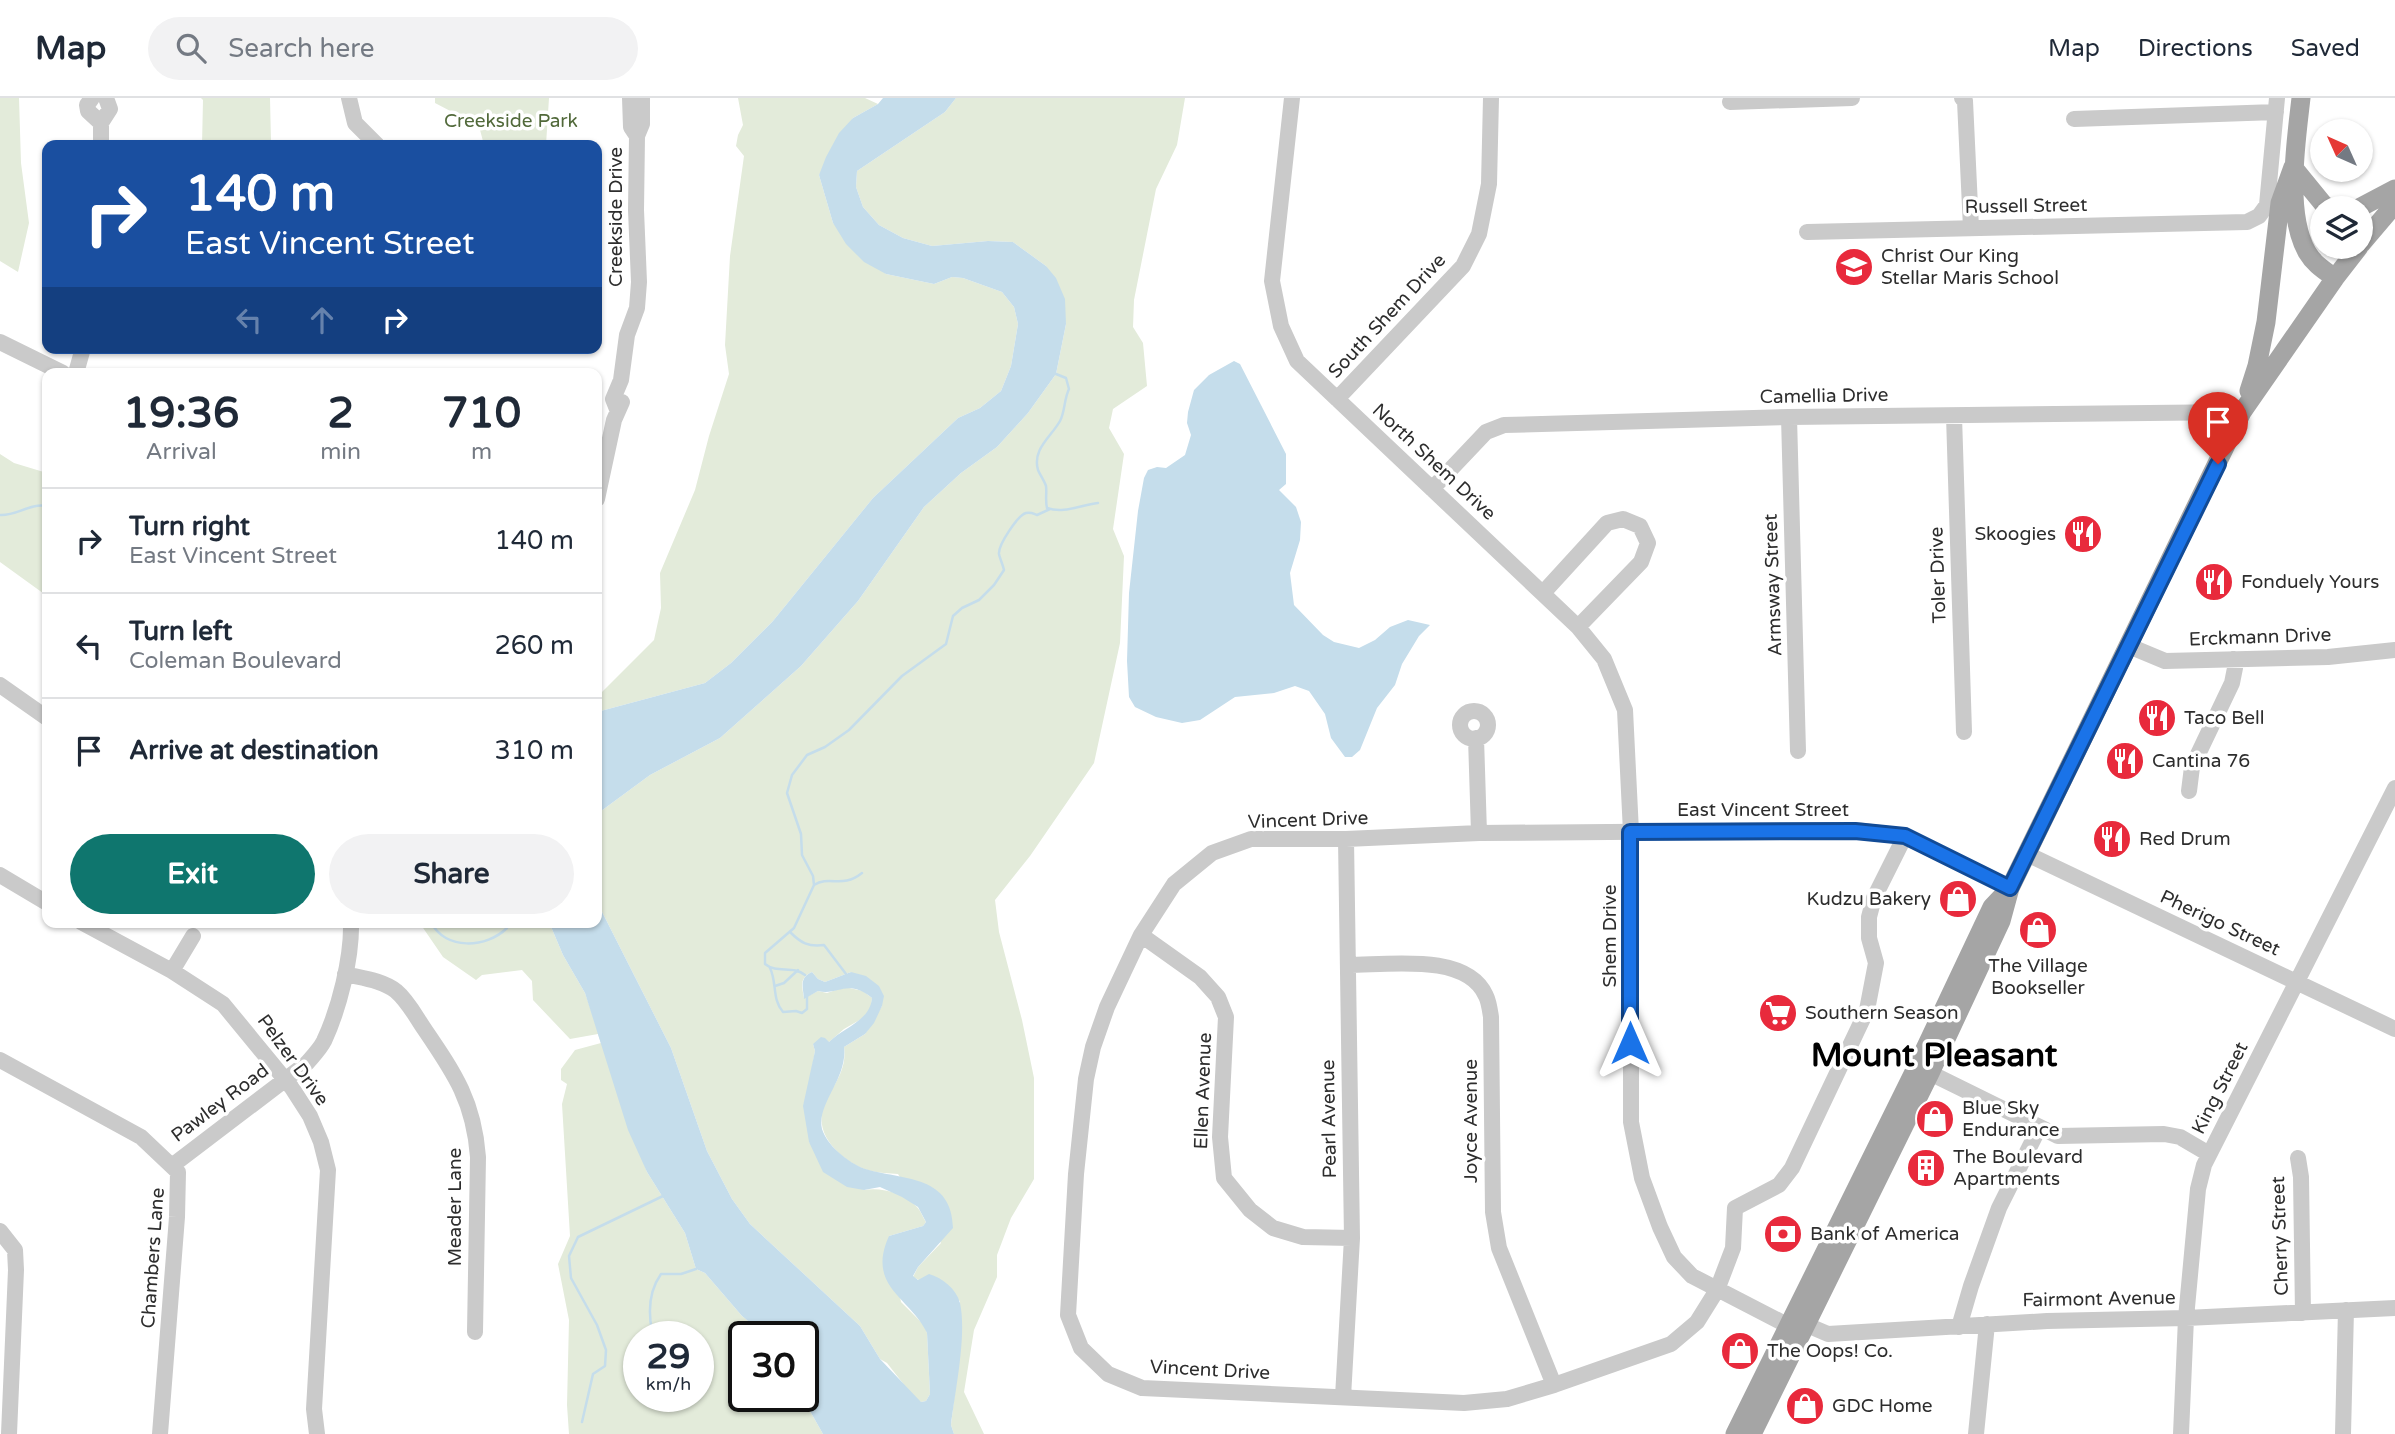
<!DOCTYPE html>
<style>
:root{--surface:#fff;--page:#f2f2f3;--text:#1f2937;--muted:#747a83;--line:#e0e1e3;--accent:#0f766e}
body{margin:0;font-family:"Varela Round",sans-serif;background:var(--page);color:var(--text);height:100vh;display:flex;flex-direction:column;font-size:26px;white-space:nowrap}
*{box-sizing:border-box;margin:0}
p{font-size:23px;color:var(--muted)}
.icon{flex:none;width:38px;height:38px;fill:none;stroke:currentColor;stroke-width:2;stroke-linecap:round;stroke-linejoin:round}
.map{position:relative;flex:1;overflow:hidden}
.panel{position:absolute;left:42px;top:270px;width:560px;height:560px;display:flex;flex-direction:column;background:var(--surface);border-radius:14px;box-shadow:0 2px 5px #0004}
.panel>*{flex:none}
.top-card{position:absolute;left:42px;top:42px;width:560px;height:214px;border-radius:14px;box-shadow:0 2px 5px #0004;background:#1a4fa0;color:#fff;overflow:hidden}
.needle{width:46px;rotate:315deg}
.controls{position:absolute;left:2310px;top:21px;display:grid;gap:14px}
.controls a{display:grid;place-items:center;width:63px;height:63px;border-radius:50%;background:var(--surface);box-shadow:0 2px 5px #0004;font-size:35px}
.speed{position:absolute;left:623px;top:1223px;display:flex;gap:14px;font-size:35px;font-weight:700;text-align:center}
.speed>*{display:grid;place-content:center;width:91px;height:91px;border-radius:50%;background:var(--surface);box-shadow:0 2px 5px #0004;line-height:1}
.speed small{font-size:18px;font-weight:400}
.speed .limit{border:4px solid #111;border-radius:10px;background:#fff;color:#111}
.pin{position:absolute;display:grid;place-items:center;width:60px;height:60px;color:#fff;margin:-72px -30px;border-radius:50% 50% 50% 0;rotate:-45deg;box-shadow:0 0 7px #0007}
.pin .icon{rotate:45deg}
.me{position:absolute;width:77px;margin:-38px;rotate:0deg;stroke-linejoin:round;filter:drop-shadow(0 0 5px #0008)}
.turn{display:flex;align-items:center;gap:24px;height:147px;padding:0 28px;font-size:32px}
.turn .icon{width:91px;height:91px;stroke-width:2.5}
.turn b{display:block;font-size:49px;line-height:60px}
.lanes{display:flex;align-items:center;height:66px;padding:0 28px;background:#0003;justify-content:center;gap:35px;direction:ltr}
.lanes .off{opacity:.35}
.eta{display:flex;justify-content:space-evenly;align-items:center;height:119px;text-align:center}
.eta b{font-size:42px;font-weight:800;line-height:49px}
.button{display:flex;gap:14px;margin-top:auto;padding:14px 28px}
.button a{flex:1;height:80px;border-radius:42px;background:var(--accent);color:#fff;font-size:28px;font-weight:800;line-height:80px;text-align:center}
.button a+a{background:var(--page);color:var(--text)}
ul{padding:0;list-style:none}
li{display:flex;align-items:center;gap:21px;height:105px;padding:0 28px;border-top:2px solid var(--line)}
li div{flex:1}
li b{display:block;font-size:26px}
li em{font-style:normal}
header{display:flex;align-items:center;gap:42px;box-sizing:border-box;height:98px;padding:0 35px;background:var(--surface);border-bottom:2px solid var(--line)}
header strong{font-size:33px}
nav{display:flex;gap:38px;margin-inline-start:auto;font-size:24px}
.search{width:490px;height:63px;background:var(--page);display:flex;align-items:center;gap:18px;box-sizing:border-box;padding:0 24px;border-radius:38px;color:var(--muted);font-size:26px}
.map>svg:first-child{display:block}
</style>
<header>
<strong>Map</strong>
<div class="search"><svg class="icon" aria-label="search" viewBox="0 0 24 24"><circle cx="10" cy="10" r="6"/><path d="M15 15l6 6"/></svg>Search here</div>
<nav><a>Map</a><a>Directions</a><a>Saved</a></nav>
</header>
<div class="map">
<svg width="2395" height="1336" viewBox="0 0 2395 1336">
<rect width="100%" height="100%" fill="#fff"/>
<path fill="#e3ebda" fill-rule="evenodd" d="M0,0H19L21,65L29,125L18,174L0,163Z
M201,0H270L271,44L274,47H202L203,2Z
M435,0H549L546,47H484L479,28L435,5Z
M738,0H865L878,6L853,20L819,77L833,125L886,176L934,186L952,179L963,180L1002,194L1014,209L1018,226L1011,268L1001,293L980,310L958,320L873,400L773,523L731,565L705,585L597,614V599L654,542L661,510L660,475L695,392L709,338L729,276L725,247L730,158L744,58L736,48L738,37L743,27Z
M956,0H1185L1177,47L1156,91L1134,202L1133,229L1143,245L1147,288L1113,311L1109,330L1124,356L1113,431L1124,458L1120,545L1094,665L1030,758L995,802L999,834L1022,922L1034,980V1081L1011,1120L997,1157V1179L974,1232L964,1294L984,1336H954L951,1327L960,1250V1203L913,1179L918,1169L941,1145L898,1076C889,1075 879,1075 871,1073C847,1067 817,1042 822,1015C827,991 848,977 844,949L865,936L882,908L851,874L825,884L818,881L812,874C799,880 802,888 804,900L818,893L827,895L845,889L863,893L872,900L871,910L863,920L844,931L829,944L813,946L815,953L811,976L809,1044L864,1092C882,1089 904,1095 917,1109C921,1113 923,1120 926,1124L923,1128L889,1138L901,1204L924,1227L927,1235L930,1296L926,1303L921,1304L916,1302L887,1265L880,1261L860,1228L750,1126L732,1101L707,1053L671,950L597,804V716L650,677L720,640L801,568L858,503L924,409L961,375L997,349L1028,315L1056,276L1066,226L1046,168L1013,144L988,143L932,148L903,140L879,127L863,109L856,89L857,73L945,14Z
M0,356L14,365L47,375V498L0,464Z
M419,824H549L563,857L585,895L647,1074L685,1135L696,1171L705,1175L742,1218L767,1237L744,1239V1298L802,1299L823,1336H569L567,1307L569,1222L558,1166L570,1138L562,1006L567,986L561,982V971L575,952L601,945L598,936L570,941L533,902L532,883L522,872L482,877L476,882L443,859ZM639,1239H698V1298H639Z"/>
<path fill="#c5ddeb" d="M883,0H956L945,14L857,73L856,89L863,109L879,127L903,140L932,148L988,143L1013,144L1046,168L1056,180L1065,201L1066,226L1056,276L1028,315L997,349L961,375L924,409L858,503L801,568L720,640L650,677L597,716V614L705,585L731,565L773,523L873,400L958,320L980,310L1001,293L1011,268L1018,226L1014,209L1002,194L963,180L952,179L934,186L886,176L864,164L846,146L833,125L819,77L826,59L839,35L853,20L878,6Z
M1234,263L1240,266L1286,356V386L1279,392L1296,409L1301,424L1300,442L1290,475L1294,507L1323,537L1334,544L1359,550L1375,542L1390,529L1408,522L1430,527L1419,538L1402,566L1395,587L1377,610L1360,652L1352,659H1345L1331,640L1325,616L1309,593L1295,588L1274,595L1235,599L1200,622L1182,625L1156,619L1135,609L1129,599L1127,563L1129,495L1138,413L1144,380L1148,372L1157,369L1166,370L1185,357L1191,337L1187,325L1188,314L1194,292L1209,277Z
M597,804L671,950L707,1053L732,1101L750,1126L860,1228L880,1261L921,1304L926,1303L930,1296L927,1235C910,1199 866,1189 889,1138L923,1128L926,1124L918,1109L902,1099L880,1089L864,1092L847,1089L823,1074L809,1044L803,1008L815,953L813,946L821,939L825,940L829,944C844,929 870,923 872,900C847,880 839,898 818,893L804,901C803,888 799,880 812,874L818,881L825,884L851,874L866,878L879,888L884,898L882,908L874,925L865,936L844,949C848,980 816,1006 822,1031C825,1040 830,1046 837,1053C846,1061 857,1069 869,1072C906,1082 952,1078 953,1130L918,1169L913,1178L918,1182L929,1176C942,1180 956,1190 960,1205C967,1237 955,1293 951,1327L954,1336H823L802,1299L803,1239H768L742,1218L705,1175L696,1171L685,1135L647,1074L628,1032L585,895L563,857L549,824H597Z"/>
<g fill="none" stroke-linecap="round" stroke-linejoin="round">
<path stroke="#c5ddeb" stroke-width="2.5" d="M1056,276L1066,280L1069,291C1064,301 1065,314 1060,323C1051,339 1032,351 1038,372C1040,377 1044,382 1046,388C1047,395 1045,402 1047,410C1064,416 1080,407 1098,405
M0,417C17,418 29,405 47,408
M814,787C830,777 842,791 862,775
M431,824C445,853 487,850 507,830L508,824
M790,834C801,845 808,849 824,847L846,876
M770,870C777,884 772,902 783,914L796,913L802,915L807,911V898
M805,877C793,867 777,876 765,866V855L794,830L814,787L813,778L802,757L801,736L787,695L792,677L807,657L825,649L849,632L902,578L946,546L953,518L962,510L979,502L994,487L1004,472C1003,467 1000,461 999,456C998,447 1018,417 1026,415C1031,414 1032,415 1037,417L1050,411
M775,888L784,885L798,872
M652,1233C648,1213 649,1193 661,1176H681L696,1171
M582,1324L593,1276L605,1268L606,1252L597,1227L571,1180L569,1158L578,1139L663,1098"/>
<path stroke="#cacaca" stroke-width="16" d="M92,0L87,7L88,13L101,25L110,11L106,0
M349,0L355,25L377,47
M630,0L631,29L637,38
M1292,0L1272,183L1281,228L1297,263L1578,529L1604,561L1625,612L1631,734V1024L1642,1080L1660,1129L1674,1159L1692,1178L1787,1227H1807L1828,1236L2047,1223L2186,1220L2395,1210
M1962,0L1965,3L1971,130
M1730,4L1852,0
M2074,21L2276,14
M101,25V47
M1807,134L2247,124L2259,118L2267,107L2277,0
M0,244L63,275
M76,275L83,250
M1337,301L1463,168L1479,136L1489,86L1491,0
M617,311L613,301L621,282L627,237L637,210L639,184L636,112L637,38L642,26V0
M1954,318L1964,634
M1789,319L1798,653
M1432,391L1486,334L1504,327L1789,319L2242,314
M597,401L614,322L622,304
M1543,495L1607,425L1623,421L1640,428L1648,445L1641,464L1578,529
M2129,548L2165,563L2328,559L2395,552
M0,587L47,620
M1460 627a14 14 0 1 1 28 0a14 14 0 1 1-28 0Z
M1476,640L1479,735
M2189,693L2192,669L2232,585L2235,570L2233,561
M1905,738L1874,800L1869,819V840L1876,865L1867,912L1792,1070L1779,1087L1735,1110L1733,1150L1717,1192L1697,1224L1671,1246L1554,1287L1507,1301L1464,1305L1142,1290L1108,1276L1081,1250L1068,1217L1076,1076L1086,981L1093,949L1107,909L1141,837L1174,786L1212,755L1251,741H1346L1479,735L1855,732L1905,738L2010,790
M2027,756L2395,931
M0,777L47,805
M81,824L172,873L223,906L292,990L310,1018L321,1044L328,1072L314,1311L317,1336
M1141,837L1200,879L1218,899L1226,919L1220,1039L1224,1080L1250,1112L1273,1130L1303,1139L1352,1140
M1348,867C1387,867 1467,854 1486,898C1489,904 1490,913 1491,919L1493,1114L1499,1150L1554,1287
M172,873L193,838
M345,876C361,880 382,882 396,893C408,903 416,919 425,932C455,976 474,1004 478,1059L475,1234
M0,962L141,1039L178,1074L177,1119L160,1336
M1930,975L2058,1038L2164,1036L2180,1039L2209,1056
M2298,1060L2301,1079L2303,1215
M173,1067L307,965C313,958 320,951 324,943C339,911 352,860 351,824
M0,1133L15,1152L16,1172L9,1336
M1959,1229L1971,1188L1999,1110L2039,1030
M1343,1299L1352,1140L1346,741
M1976,1336L1987,1226
M2181,1336L2186,1220L2198,1091L2204,1067L2395,690
M2343,1336L2346,1212"/>
<path stroke="#a5a5a5" stroke-width="19" d="M2301,0C2296,44 2285,115 2307,154C2314,166 2324,172 2335,180
M2359,110L2395,91
M2361,146L2395,106
M2249,293L2257,268L2266,224L2280,105L2293,69L2324,107L2330,110
M1735,1336L1916,970L1992,809L2010,790
M1752,1336L1930,975L2001,823L2010,790L2242,314L2335,180L2359,149"/>
</g>
<g fill="none" stroke-linecap="round" stroke-linejoin="round">
<defs>
<path id="route" d="M1630,945V734L1855,733L1905,738L2010,790L2218,366"/>
</defs>
<use href="#route" stroke="#114b97" stroke-width="18"/>
<use href="#route" stroke="#1a73e8" stroke-width="12"/>
</g>
<defs>
<symbol id="school-disc" viewBox="-11 -11 22 22"><circle r="9.5" fill="#e82a3c" stroke="#fff"/><path d="M0-5L7-2L0 1L-7-2ZM-4 1L0 2.5L4 1V4Q0 6-4 4Z" fill="#fff"/></symbol>
<symbol id="restaurant-disc" viewBox="-11 -11 22 22"><circle r="9.5" fill="#e82a3c" stroke="#fff"/><path d="M-5-6h1v4h1v-4h1v4h1v-4h1v5L-1.5 .5V6h-2V.5L-5-1ZM5-6V6H3V1.5H1.5Q1.5-4 5-6Z" fill="#fff"/></symbol>
<symbol id="shop-disc" viewBox="-11 -11 22 22"><circle r="9.5" fill="#e82a3c" stroke="#fff"/><path d="M-5-2.5h2.3a2.7 3.5 0 0 1 5.4 0H5L5.5 6h-11ZM-1.5-2.5h3a1.5 2.3 0 0 0-3 0Z" fill="#fff"/></symbol>
<symbol id="supermarket-disc" viewBox="-11 -11 22 22"><circle r="9.5" fill="#e82a3c" stroke="#fff"/><path d="M-6-5.5h2.5l.6 2H6L4.5 2H-2.5L-4.4-4H-6ZM-1.5 3.2a1.3 1.3 0 1 0 .1 0ZM3 3.2a1.3 1.3 0 1 0 .1 0Z" fill="#fff"/></symbol>
<symbol id="building-disc" viewBox="-11 -11 22 22"><circle r="9.5" fill="#e82a3c" stroke="#fff"/><path d="M-4-6H4V6H1V3H-1V6H-4ZM-2.5-4.3h1.7v1.8h-1.7ZM.8-4.3h1.7v1.8H.8ZM-2.5-1h1.7V.8h-1.7ZM.8-1h1.7V.8H.8Z" fill="#fff"/></symbol>
<symbol id="bank-disc" viewBox="-11 -11 22 22"><circle r="9.5" fill="#e82a3c" stroke="#fff"/><path d="M-6-4H6V4H-6ZM0-2.3a2.3 2.3 0 1 0 0 4.6a2.3 2.3 0 1 0 0-4.6Z" fill="#fff"/></symbol>
</defs>
<g fill-rule="evenodd">
<use href="#school-disc" x="1832" y="147" width="44" height="44"/>
<use href="#restaurant-disc" x="2061" y="414" width="44" height="44"/>
<use href="#restaurant-disc" x="2192" y="462" width="44" height="44"/>
<use href="#restaurant-disc" x="2135" y="598" width="44" height="44"/>
<use href="#restaurant-disc" x="2103" y="641" width="44" height="44"/>
<use href="#restaurant-disc" x="2090" y="719" width="44" height="44"/>
<use href="#shop-disc" x="1936" y="779" width="44" height="44"/>
<use href="#shop-disc" x="2016" y="810" width="44" height="44"/>
<use href="#supermarket-disc" x="1756" y="893" width="44" height="44"/>
<use href="#shop-disc" x="1913" y="999" width="44" height="44"/>
<use href="#building-disc" x="1904" y="1048" width="44" height="44"/>
<use href="#bank-disc" x="1761" y="1114" width="44" height="44"/>
<use href="#shop-disc" x="1718" y="1231" width="44" height="44"/>
<use href="#shop-disc" x="1783" y="1286" width="44" height="44"/>
</g>
<g text-anchor="middle" dominant-baseline="central" stroke-width="7" stroke-linejoin="round" paint-order="stroke">
<g font-size="19" fill="#51693a" stroke="#fff">
<text x="511" y="23">Creekside Park</text>
</g>
<g font-size="19" fill="#2d2d2d" stroke="#fff">
<text transform="translate(2026 108) rotate(-1)">Russell Street</text>
<text transform="translate(616 119) rotate(-90)">Creekside Drive</text>
<text transform="translate(1387 218) rotate(-47)">South Shem Drive</text>
<text transform="translate(1824 298) rotate(-1)">Camellia Drive</text>
<text transform="translate(1434 364) rotate(43)">North Shem Drive</text>
<text transform="translate(1938 477) rotate(-92)">Toler Drive</text>
<text transform="translate(1773 487) rotate(-92)">Armsway Street</text>
<text transform="translate(2260 539) rotate(-2)">Erckmann Drive</text>
<text x="1763" y="712">East Vincent Street</text>
<text transform="translate(1308 722) rotate(-2)">Vincent Drive</text>
<text transform="translate(2220 825) rotate(25)">Pherigo Street</text>
<text transform="translate(1610 838) rotate(-90)">Shem Drive</text>
<text transform="translate(293 962) rotate(54)">Pelzer Drive</text>
<text transform="translate(2220 990) rotate(-63)">King Street</text>
<text transform="translate(1203 993) rotate(-88)">Ellen Avenue</text>
<text transform="translate(220 1005) rotate(-37)">Pawley Road</text>
<text transform="translate(1329 1021) rotate(-91)">Pearl Avenue</text>
<text transform="translate(1471 1023) rotate(-90)">Joyce Avenue</text>
<text transform="translate(455 1109) rotate(-90)">Meader Lane</text>
<text transform="translate(2280 1138) rotate(-92)">Cherry Street</text>
<text transform="translate(153 1160) rotate(-86)">Chambers Lane</text>
<text transform="translate(2099 1201) rotate(-1)">Fairmont Avenue</text>
<text transform="translate(1210 1272) rotate(3)">Vincent Drive</text>
</g>
<g font-size="19" fill="#2d2d2d" stroke="#fff" text-anchor="start">
<text x="1881" y="158">Christ Our King<tspan x="1881" dy="22">Stellar Maris School</tspan></text>
<text x="2056" y="436" text-anchor="end">Skoogies</text>
<text x="2241" y="484">Fonduely Yours</text>
<text x="2184" y="620">Taco Bell</text>
<text x="2152" y="663">Cantina 76</text>
<text x="2139" y="741">Red Drum</text>
<text x="1931" y="801" text-anchor="end">Kudzu Bakery</text>
<text x="2038" y="868" text-anchor="middle">The Village<tspan x="2038" dy="22">Bookseller</tspan></text>
<text x="1805" y="915">Southern Season</text>
<text x="1962" y="1010">Blue Sky<tspan x="1962" dy="22">Endurance</tspan></text>
<text x="1953" y="1059">The Boulevard<tspan x="1953" dy="22">Apartments</tspan></text>
<text x="1810" y="1136">Bank of America</text>
<text x="1767" y="1253">The Oops! Co.</text>
<text x="1832" y="1308">GDC Home</text>
</g>
<g font-size="33" font-weight="bold" fill="#000" stroke="#fff">
<text x="1934" y="957">Mount Pleasant</text>
</g>
</g>
</svg>
<div class="controls">
<a><svg class="needle" viewBox="-14 -14 28 28"><path d="M0-13l5 13h-10z" fill="#e53935"/><path d="M0 13l5-13h-10z" fill="#747a83"/></svg></a>
<a><svg class="icon" aria-label="layers" viewBox="0 0 24 24"><path d="M12 4l9 5-9 5-9-5zM3 14l9 5 9-5"/></svg></a>
</div>
<div class="speed"><div>29<small>km/h</small></div><div class="limit">30</div></div>
<div class="pin" style="left:2218px;top:366px;background:#d93025"><svg class="icon" aria-label="arrive" viewBox="0 0 24 24"><path d="M6 21V4h12l-3 4 3 4H6"/></svg></div>
<svg class="me" style="left:1630px;top:945px" viewBox="-20 -20 40 40"><path d="M0-17L14 15 0 8-14 15z" fill="#1a73e8" stroke="#fff" stroke-width="4"/></svg>
<div class="top-card">
<div class="turn"><svg class="icon" aria-label="right" viewBox="0 0 24 24"><path d="M7 20v-9h11M14 6l5 5-5 5"/></svg><div><b>140 m</b>East Vincent Street</div></div>
<div class="lanes"><svg class="icon off" aria-label="left" viewBox="0 0 24 24"><path d="M17 20v-9H6M10 6l-5 5 5 5"/></svg><svg class="icon off" aria-label="ahead" viewBox="0 0 24 24"><path d="M12 20V5M6 11l6-6 6 6"/></svg><svg class="icon" aria-label="right" viewBox="0 0 24 24"><path d="M7 20v-9h11M14 6l5 5-5 5"/></svg></div>
</div>
<section class="panel">
<div class="eta">
<div><b>19:36</b><p>Arrival</p></div>
<div><b>2</b><p>min</p></div>
<div><b>710</b><p>m</p></div>
</div>
<ul>
<li><svg class="icon" aria-label="right" viewBox="0 0 24 24"><path d="M7 20v-9h11M14 6l5 5-5 5"/></svg><div><b>Turn right</b><p>East Vincent Street</p></div><em>140 m</em></li>
<li><svg class="icon" aria-label="left" viewBox="0 0 24 24"><path d="M17 20v-9H6M10 6l-5 5 5 5"/></svg><div><b>Turn left</b><p>Coleman Boulevard</p></div><em>260 m</em></li>
<li><svg class="icon" aria-label="arrive" viewBox="0 0 24 24"><path d="M6 21V4h12l-3 4 3 4H6"/></svg><div><b>Arrive at destination</b></div><em>310 m</em></li>
</ul>
<div class="button"><a>Exit</a><a>Share</a></div>
</section>
</div>
